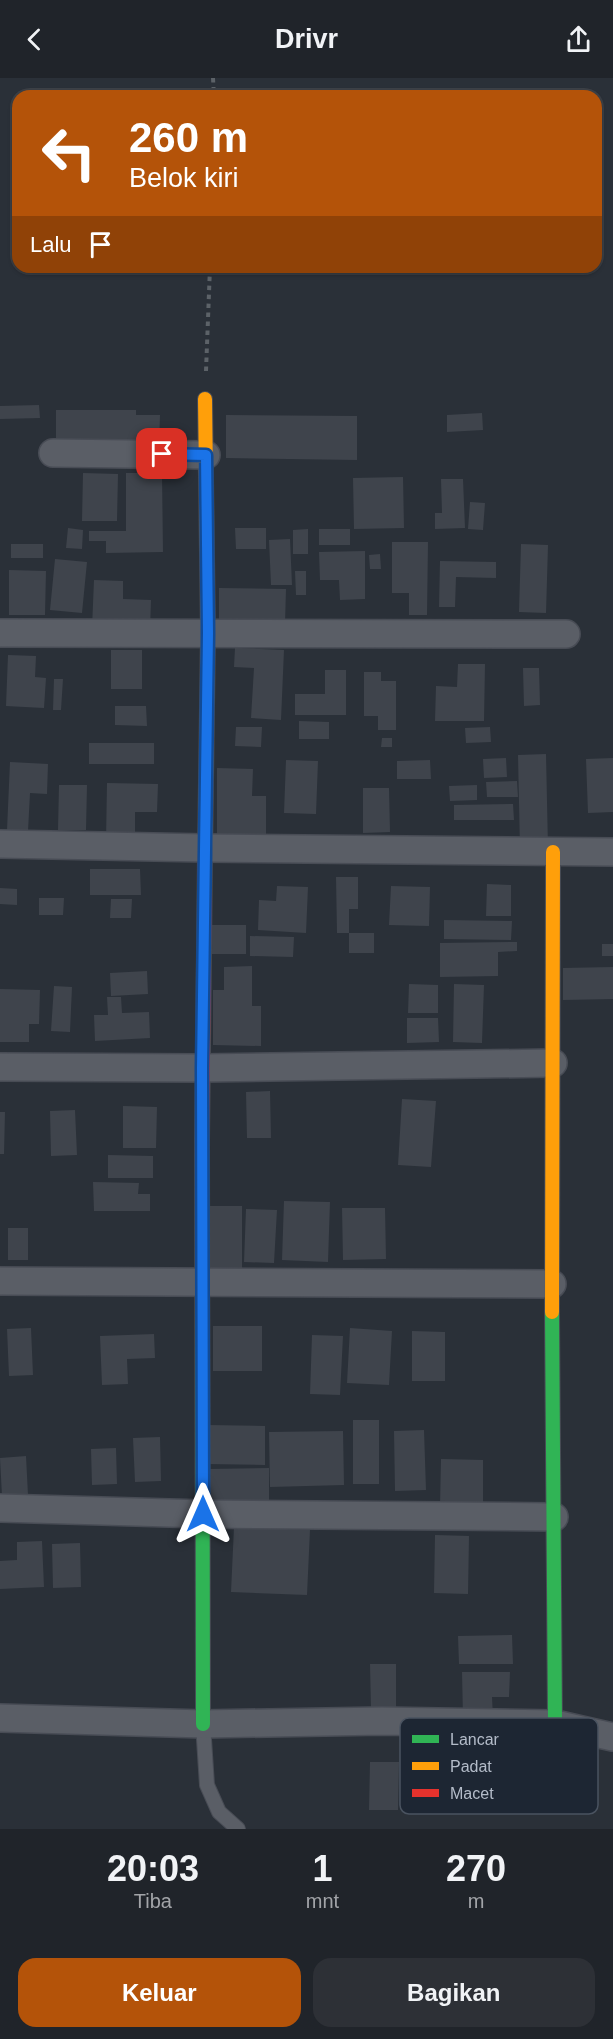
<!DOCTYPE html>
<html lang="id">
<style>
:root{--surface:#20242a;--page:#2d3036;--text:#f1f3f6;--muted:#a2a4a8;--line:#3d4147;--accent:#b45309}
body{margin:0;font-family:Arial,sans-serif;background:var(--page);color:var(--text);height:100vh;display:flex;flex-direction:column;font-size:22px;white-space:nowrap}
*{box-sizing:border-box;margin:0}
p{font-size:20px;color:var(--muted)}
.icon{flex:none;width:33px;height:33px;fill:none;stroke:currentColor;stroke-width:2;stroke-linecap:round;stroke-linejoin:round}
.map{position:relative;height:1751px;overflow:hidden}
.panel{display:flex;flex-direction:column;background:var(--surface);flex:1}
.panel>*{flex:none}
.guide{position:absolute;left:12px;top:12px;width:590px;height:183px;border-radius:18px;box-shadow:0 2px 4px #0004,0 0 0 2px var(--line);background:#b45309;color:#fff;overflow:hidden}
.pin{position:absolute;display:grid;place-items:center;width:51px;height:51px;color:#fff;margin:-26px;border-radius:12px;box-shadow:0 3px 9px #0006}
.me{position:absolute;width:66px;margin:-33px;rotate:0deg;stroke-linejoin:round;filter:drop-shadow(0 0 4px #0008)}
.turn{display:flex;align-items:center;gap:21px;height:126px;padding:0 18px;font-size:27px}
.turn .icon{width:78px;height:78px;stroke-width:2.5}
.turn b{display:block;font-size:42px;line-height:51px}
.then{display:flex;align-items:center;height:57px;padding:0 18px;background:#0003;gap:12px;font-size:22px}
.eta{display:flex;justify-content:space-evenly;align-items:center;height:102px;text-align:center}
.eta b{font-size:36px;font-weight:600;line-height:42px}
.primary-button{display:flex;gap:12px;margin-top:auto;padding:12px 18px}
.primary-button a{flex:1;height:69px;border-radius:18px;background:var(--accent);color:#fff;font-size:24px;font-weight:600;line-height:69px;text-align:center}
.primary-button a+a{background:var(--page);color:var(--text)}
header{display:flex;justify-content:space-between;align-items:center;height:78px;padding:0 18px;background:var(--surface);font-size:27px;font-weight:600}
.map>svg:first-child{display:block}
</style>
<header><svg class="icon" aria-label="back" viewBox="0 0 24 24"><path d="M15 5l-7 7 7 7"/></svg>Drivr<svg class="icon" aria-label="share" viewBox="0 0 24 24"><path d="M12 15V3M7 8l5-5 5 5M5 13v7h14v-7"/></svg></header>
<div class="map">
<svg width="613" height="1751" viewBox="0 0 613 1751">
<rect width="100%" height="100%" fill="#2a3038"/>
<path fill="#3f444c" d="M39,327L40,340L0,341V328Z
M56,332H136V337H160L159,370H103V361L56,362Z
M482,335L483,352L447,354V337Z
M226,337L357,338V382L226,380Z
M83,395L118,396L117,443H82Z
M126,395H162L163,474L106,475V463H89V453H126Z
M403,399L404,450L354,451L353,400Z
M441,401H463L465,450L435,451V435H442Z
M470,424L485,425L483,452L468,451Z
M68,450L83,452L82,471L66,470Z
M235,450H266V471H236Z
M308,451V476H293V452Z
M319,451H350V467H319Z
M290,461L292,507H271L269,462Z
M392,464H428L427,537H409V515H392Z
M11,466H43V480H11Z
M521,466L548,467L546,535L519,534Z
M365,473V521L340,522L339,502H320L319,474Z
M380,476L381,491H370L369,477Z
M55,481L87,484L82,535L50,532Z
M440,483L496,484V500L456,499L455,529H439Z
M9,492L46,493L45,537H9Z
M295,493H306V517H296Z
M94,502L123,503V521L151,522L150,552L92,550Z
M219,510L286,511L285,546L219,545Z
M235,570L284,572L281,642L251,640L254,590L234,589Z
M111,572H142V611H111Z
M8,577L36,578L35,599L46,600L44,630L6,628Z
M458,586H485L484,643H435L436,608L457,609Z
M523,590H539L540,627L524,628Z
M325,592H346V637H295V616H325Z
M364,594H381V603H396V652H378V638H364Z
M54,601H63L61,632H53Z
M115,628H146L147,648L115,647Z
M299,643L329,644V661H299Z
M236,649H262L261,669L235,668Z
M490,649L491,664L466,665L465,650Z
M382,660H392V669H381Z
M89,665H154V686H89Z
M546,676L548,770L520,771L518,677Z
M506,680L507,699L484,700L483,681Z
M613,680V734L588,735L586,681Z
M286,682L318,683L316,736L284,735Z
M430,682L431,701H397V683Z
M10,684L48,686L47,716L30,715L28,753L7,752Z
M217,690L253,691L252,718H266V756H217Z
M517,703L518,719H487L486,704Z
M107,705L158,706L157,734H135V763H106Z
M59,707H87L86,752H58Z
M477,707V722L450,723L449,708Z
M363,710H389L390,754L363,755Z
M513,726L514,742H454V727Z
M90,791H140L141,817H90Z
M336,799H358V831H349V855H337Z
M487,806L511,807V838H486Z
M277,808L308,809L306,855L258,852L259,822L276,823Z
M391,808L430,809L429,848L389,847Z
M0,810L17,811V827L0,826Z
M39,820H64L63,837H39Z
M111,821H132L131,840H110Z
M444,842L512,843L511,862L444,861Z
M208,847H246V876H208Z
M349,855H374V875H349Z
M250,858L294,859L293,879L250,878Z
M517,864V873L498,874V898L440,899V865Z
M602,866H613V878H602Z
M252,888V928H261V968L213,967V912H224V889Z
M613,889V921L563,922V890Z
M147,893L148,916L111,918L110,895Z
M409,906L438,907V935H408Z
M454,906L484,907L482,965L453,964Z
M54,908L72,909L70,954L51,953Z
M0,911L40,912L39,946H29V964H0Z
M107,919H121L122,935L149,934L150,960L95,963L94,937H108Z
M407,940H438L439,964L407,965Z
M270,1013L271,1060H247L246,1014Z
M402,1021L436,1023L431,1089L398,1087Z
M123,1028L157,1029L156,1070H123Z
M75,1032L77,1077L51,1078L50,1033Z
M0,1034H5L4,1076H0Z
M108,1077L153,1078V1100H108Z
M93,1104L139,1105L138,1116H150V1133H94Z
M284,1123L330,1124L328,1184L282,1182Z
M208,1128H242V1190H207Z
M342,1130H385L386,1181L343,1182Z
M246,1131L277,1132L274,1185L244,1184Z
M8,1150H28V1182H8Z
M213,1248H262V1293H213Z
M31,1250L33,1297L9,1298L7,1251Z
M350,1250L392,1253L389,1307L347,1305Z
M412,1253L445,1254V1303H412Z
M154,1256L155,1280L127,1281L128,1306L102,1307L100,1258Z
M312,1257L343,1258L340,1317L310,1316Z
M353,1342H379V1406H353Z
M207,1347L265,1348V1387L207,1386Z
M424,1352L426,1412L395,1413L394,1353Z
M343,1353L344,1407L270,1409L269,1354Z
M160,1359L161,1403L135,1404L133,1360Z
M116,1370L117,1406L92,1407L91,1371Z
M26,1378L28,1417L2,1418L0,1380Z
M441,1381L483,1382V1428H440Z
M269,1390V1425H210L209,1391Z
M234,1449L310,1452L307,1517L231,1514Z
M435,1457L469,1458L468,1516L434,1515Z
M42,1463L44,1509L0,1511V1483L17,1482V1464Z
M80,1465L81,1509L53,1510L52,1466Z
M512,1557L513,1586H459L458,1558Z
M370,1586H396V1631H371Z
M462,1594H510L509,1619H492L493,1640H463Z
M370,1684H399L398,1732H369Z"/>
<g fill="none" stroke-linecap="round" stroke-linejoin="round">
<defs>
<path id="lane" d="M203,1646L207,1707L219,1734L238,1751"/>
<path id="street" d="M53,375L206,377
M0,555L566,556
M0,766L205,770L613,774
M0,989L202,990L553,985
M0,1203L552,1206
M0,1430L203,1436L554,1439
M0,1640L203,1646L382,1643L555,1646L613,1659"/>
<path id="fast" d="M202,1063L203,1646
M552,1234L555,1646"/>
<path id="slow" d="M205,776L208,555L205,321
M552,1234L553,774"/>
<path id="jam" d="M202,1063L205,776"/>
</defs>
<use href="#lane" stroke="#484c55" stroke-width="16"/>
<use href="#street" stroke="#484c55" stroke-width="30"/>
<use href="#fast" stroke="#484c55" stroke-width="16"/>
<use href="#slow" stroke="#484c55" stroke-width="16"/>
<use href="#jam" stroke="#484c55" stroke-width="16"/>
<path stroke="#5c6268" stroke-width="4" stroke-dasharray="4.5 4.5" stroke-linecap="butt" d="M213,0L214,18
M206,293L210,189"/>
<use href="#lane" stroke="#5a5e66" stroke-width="14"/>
<use href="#street" stroke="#5a5e66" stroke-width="27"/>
<use href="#fast" stroke="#30b455" stroke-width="14"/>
<use href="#slow" stroke="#ff9f0a" stroke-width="14"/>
<use href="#jam" stroke="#e5322d" stroke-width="14"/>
</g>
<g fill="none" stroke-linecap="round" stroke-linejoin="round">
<defs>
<path id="route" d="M162,376L206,377L208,555L202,990L203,1436"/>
</defs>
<use href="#route" stroke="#114b97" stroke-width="15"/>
<use href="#route" stroke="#1a73e8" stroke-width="10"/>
</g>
<rect x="400" y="1640" width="198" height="96" rx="9" fill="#1d2633" stroke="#4a5360" stroke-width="1.5"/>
<rect x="412" y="1657" width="27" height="8" fill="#30b455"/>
<rect x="412" y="1684" width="27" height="8" fill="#ff9f0a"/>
<rect x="412" y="1711" width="27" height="8" fill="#e5322d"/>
<g font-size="16" fill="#b4bcc9">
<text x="450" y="1667">Lancar</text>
<text x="450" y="1694">Padat</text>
<text x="450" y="1721">Macet</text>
</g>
</svg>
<div class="pin" style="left:162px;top:376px;background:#d93025"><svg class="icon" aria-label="arrive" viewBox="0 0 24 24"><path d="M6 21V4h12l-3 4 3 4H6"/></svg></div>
<svg class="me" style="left:203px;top:1436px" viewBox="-20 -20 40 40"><path d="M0-17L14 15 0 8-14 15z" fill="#1a73e8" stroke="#fff" stroke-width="4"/></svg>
<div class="guide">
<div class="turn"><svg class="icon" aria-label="left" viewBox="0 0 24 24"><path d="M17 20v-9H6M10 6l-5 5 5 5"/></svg><div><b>260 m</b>Belok kiri</div></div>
<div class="then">Lalu<svg class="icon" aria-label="arrive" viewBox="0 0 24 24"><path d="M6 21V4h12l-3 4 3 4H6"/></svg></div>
</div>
</div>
<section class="panel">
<div class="eta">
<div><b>20:03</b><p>Tiba</p></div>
<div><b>1</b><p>mnt</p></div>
<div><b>270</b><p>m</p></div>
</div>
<div class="primary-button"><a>Keluar</a><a>Bagikan</a></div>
</section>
